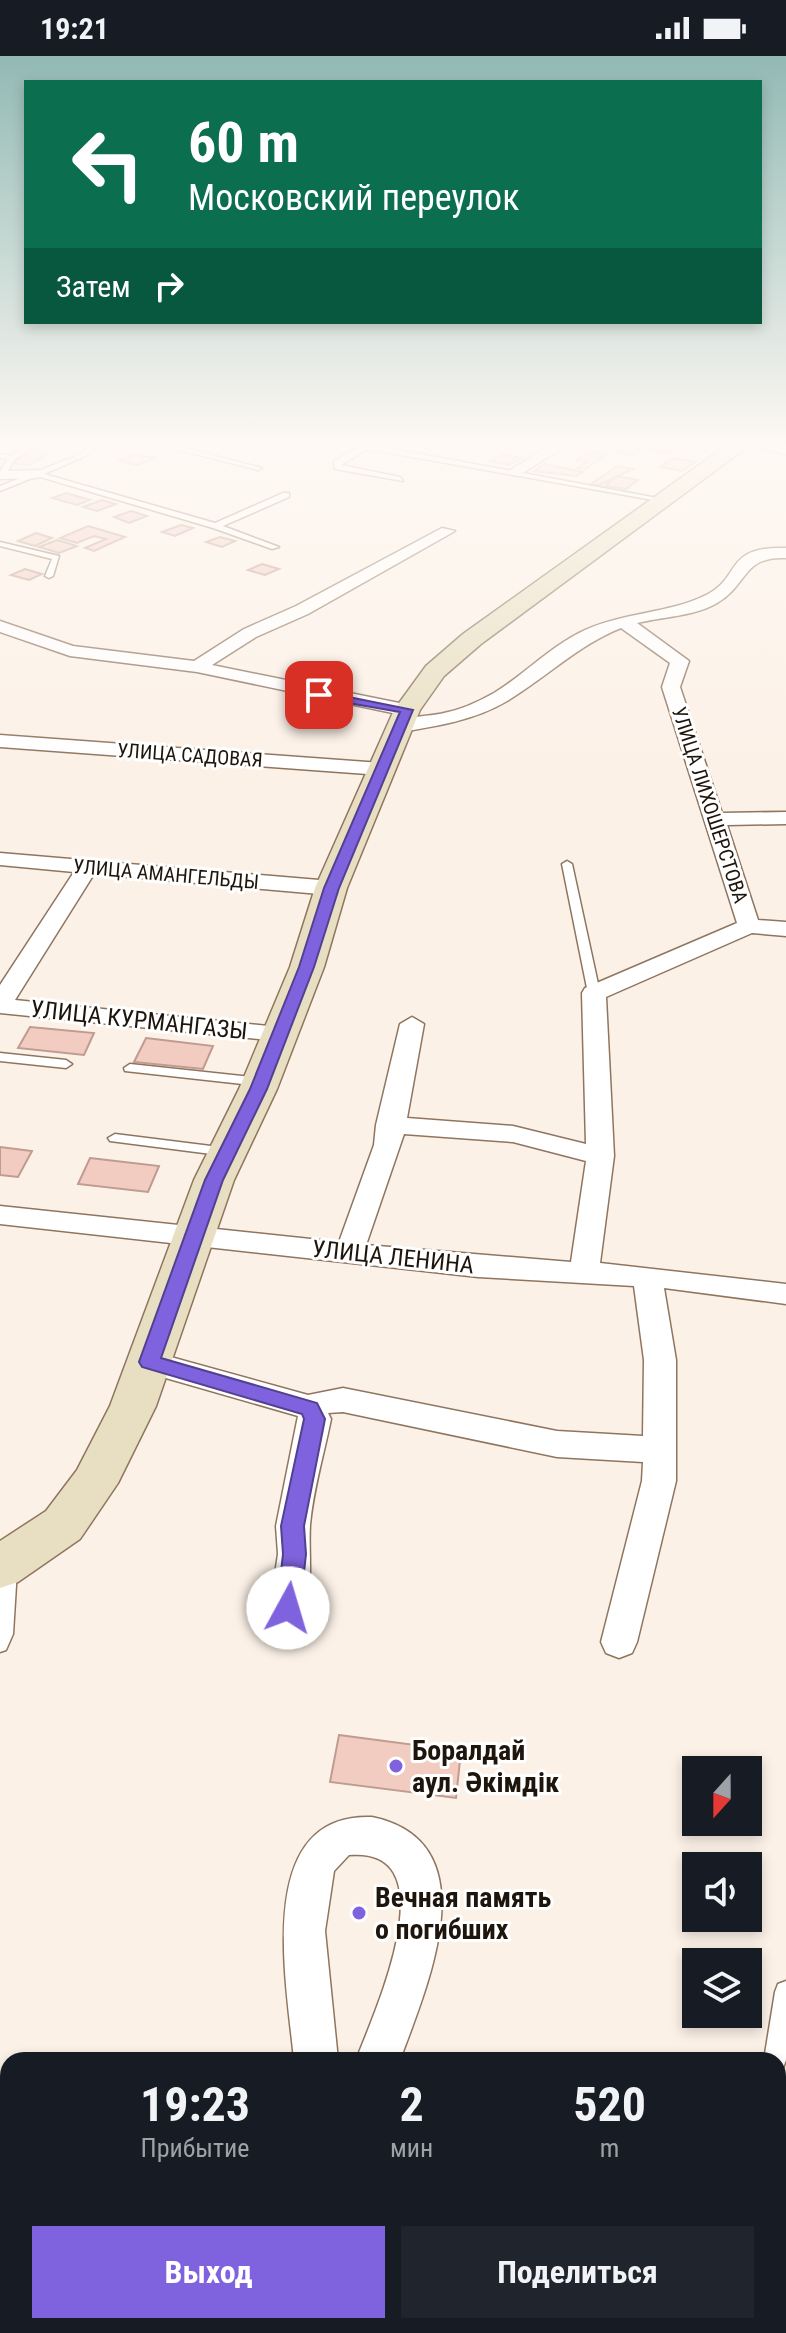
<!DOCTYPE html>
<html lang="ru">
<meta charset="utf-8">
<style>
:root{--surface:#171b24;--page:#20242c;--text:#f1f3f6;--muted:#9ea1a6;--accent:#7f63de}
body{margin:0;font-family:"Roboto Condensed",sans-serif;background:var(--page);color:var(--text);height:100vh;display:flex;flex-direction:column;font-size:30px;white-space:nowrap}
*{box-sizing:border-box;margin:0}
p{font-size:26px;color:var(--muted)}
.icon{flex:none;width:44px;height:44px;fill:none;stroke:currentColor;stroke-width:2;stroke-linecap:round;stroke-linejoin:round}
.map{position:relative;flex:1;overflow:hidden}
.details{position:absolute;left:0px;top:1996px;width:786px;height:282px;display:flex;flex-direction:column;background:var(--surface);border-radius:24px 24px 0 0;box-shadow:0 4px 12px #0003}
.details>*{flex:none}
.guide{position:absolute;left:24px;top:24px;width:738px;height:244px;border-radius:0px;box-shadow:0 4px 12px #0003;background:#0b6e4f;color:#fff;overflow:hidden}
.needle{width:52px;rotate:201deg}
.fabs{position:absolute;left:682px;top:1700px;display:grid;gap:16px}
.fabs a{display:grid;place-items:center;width:80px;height:80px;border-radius:0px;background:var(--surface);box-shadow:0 4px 12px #0003;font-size:40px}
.pin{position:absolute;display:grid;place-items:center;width:68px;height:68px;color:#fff;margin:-34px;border-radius:16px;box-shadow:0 4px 12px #0006}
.me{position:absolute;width:88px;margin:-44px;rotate:6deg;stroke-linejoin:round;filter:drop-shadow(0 0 6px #0008)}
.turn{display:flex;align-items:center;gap:28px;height:168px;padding:0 32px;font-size:36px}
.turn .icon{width:104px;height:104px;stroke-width:2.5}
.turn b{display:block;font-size:56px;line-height:68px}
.then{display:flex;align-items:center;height:76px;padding:0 32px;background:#0003;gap:16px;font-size:30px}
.eta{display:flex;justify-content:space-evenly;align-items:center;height:136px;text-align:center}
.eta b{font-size:48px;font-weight:700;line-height:56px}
.button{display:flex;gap:16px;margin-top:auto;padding:16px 32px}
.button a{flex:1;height:92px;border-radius:0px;background:var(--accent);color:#fff;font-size:32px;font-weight:700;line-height:92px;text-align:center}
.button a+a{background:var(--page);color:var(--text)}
.status{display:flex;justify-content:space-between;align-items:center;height:56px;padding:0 40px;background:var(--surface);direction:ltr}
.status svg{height:22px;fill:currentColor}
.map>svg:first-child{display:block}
</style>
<div class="status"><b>19:21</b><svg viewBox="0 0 49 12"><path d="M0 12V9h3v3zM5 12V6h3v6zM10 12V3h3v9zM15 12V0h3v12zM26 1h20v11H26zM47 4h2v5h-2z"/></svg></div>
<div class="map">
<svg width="786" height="2277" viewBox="0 0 786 2277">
<rect width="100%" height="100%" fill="#fcf1e7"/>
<path fill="#f2ccc1" stroke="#bf9b91" stroke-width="2" d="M42,389H62L29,409L12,407Z
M654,389H667L678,391L667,398L646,394Z
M626,390L642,393L631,399L615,396Z
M591,395L607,398L585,413L577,412L587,406L576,404Z
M134,398L154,402L138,409L119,405Z
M504,398L523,402L508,409L490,405Z
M673,402L695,406L682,415L660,411Z
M544,408L583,416L576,420L534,415Z
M617,410L633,413L600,429L591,428Z
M617,420L638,424L626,433L605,430Z
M66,437L90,444L77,449L52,442Z
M102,444L116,448L97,455L83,451Z
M131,455L147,460L129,467L114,461Z
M181,469L193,472L175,480L162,476Z
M88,470L125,481L94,495L85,492L106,483L94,480L77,487L60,482Z
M36,477L52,482L35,490L18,485Z
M220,481L235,485L222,491L206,486Z
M57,484L77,490L59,497L39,491Z
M262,508L279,513L265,519L248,514Z
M25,513L42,518L29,524L11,519Z
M30,971L94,977L84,999L18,992Z
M146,982L213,990L203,1013L134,1006Z
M0,1091L32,1095L18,1121L0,1119Z
M90,1102L159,1110L148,1136L78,1128Z
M339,1679L461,1695L456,1742L330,1726Z
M8,2132V2177H0V2167Z"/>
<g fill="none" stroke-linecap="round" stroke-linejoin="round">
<defs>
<path id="lane" d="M28,389H36L15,403L5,420H0V415L8,403L0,402V398L11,400Z
M93,389H101L83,401L44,418L215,467L283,437H289V441L223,470L279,491L272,493L213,472L37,420L0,435V430L79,399Z
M160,389H173L262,412L258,414Z
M355,389H372L668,444L664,446L368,393L341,409L400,421L403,425L335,413L334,405L360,391Z
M0,486L59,500L53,520L49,522L45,520L52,503L0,490Z
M567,805L572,808L600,937L594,941L588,937L562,808Z
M0,997L66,1004L72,1008L66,1012L0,1005Z
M130,1008L260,1022L266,1026L260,1030L125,1015L124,1012Z
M115,1078L227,1092L234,1096L227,1100L110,1085L108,1082Z
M8,1506L14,1508L17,1513L13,1578L6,1594L0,1596V1511L2,1508Z
M786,1925V2004L783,2012L778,2014V2004H764L775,1936L778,1928Z
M722,2270H746L744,2277H720Z"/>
<path id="street" d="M370,389H387L375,396L370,395Z
M550,389H567L518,420L506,417Z
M746,389L786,390V398Z
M0,415L37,414L44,418L37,422L0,423Z
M442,472L455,475L308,558L256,581L212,609L414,650L416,654L407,660L197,616L70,600L0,576V565L73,590L194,605L244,573L296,550Z
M786,492V502C742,500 749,528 717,547C696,560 661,561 637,567L689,605L680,631L722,757L786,756V768L727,769L758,864L786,866V880L752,877L606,941L614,1100L600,1207L786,1228V1248L664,1232L676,1304V1425L637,1586L632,1597L619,1602L606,1597L601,1586L642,1425L643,1406L557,1401L343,1356L328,1357L331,1363C324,1398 313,1434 310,1469C308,1500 315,1533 301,1563L288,1567L275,1563L270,1552L278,1498L276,1470L298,1360L138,1314L133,1306L138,1298L149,1295L308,1339L343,1332L557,1375L643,1380L644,1304L634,1230L478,1221L0,1168V1150L339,1186L374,1089L376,1069L400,968L412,961L424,968L407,1062L513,1070L586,1088L582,937L585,932L737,867L662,631L670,607L621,572C578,589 547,621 507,645C475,664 438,670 401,676L391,670C402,659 429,661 444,657C460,654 480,645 494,637C525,618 552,589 585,574C623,557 667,557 702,541C744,523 721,490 786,492ZM404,1078L513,1086L586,1105L571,1206L366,1189Z
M0,679L381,707L391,713L381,719L0,691Z
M0,797L331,825L342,832L331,839L94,818L15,944L278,971L287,973L290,978L287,983L278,985L0,957V929L74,816L0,809Z
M372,1761C491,1786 427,1930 400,2004H356C374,1957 451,1790 349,1799L334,1815L325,1875L338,2004H294C287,1928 252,1756 372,1761Z
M317,2270H367L368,2277H318Z"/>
<path id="secondary" d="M727,389H750L481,588L444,620L420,654L347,832L324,911L277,1033L234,1124L156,1350L118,1427L80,1483L18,1526L0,1532V1485L46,1455L77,1414L110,1350L194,1124L239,1033L290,911L315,832L394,654L426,610L463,578Z"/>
</defs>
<use href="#lane" stroke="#8f755f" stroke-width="3"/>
<use href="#street" stroke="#8f755f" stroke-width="3"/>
<use href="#secondary" stroke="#8f755f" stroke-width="3"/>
<use href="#lane" fill="#fff" fill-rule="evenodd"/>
<use href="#street" fill="#fff" fill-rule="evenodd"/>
<use href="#secondary" fill="#e8dfc2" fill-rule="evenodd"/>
</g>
<linearGradient id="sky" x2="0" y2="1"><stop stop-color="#92b9b4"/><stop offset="0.55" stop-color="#fef9f4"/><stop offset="1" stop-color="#fef9f4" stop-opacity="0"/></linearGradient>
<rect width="786" height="708" fill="url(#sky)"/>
<path fill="#7f63de" stroke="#534090" stroke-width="2" d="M319,635L413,654L339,832L314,911L267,1033L223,1124L161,1302L317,1347L325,1363L304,1470L306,1498L300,1552L297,1559L288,1562L280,1559L277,1552L283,1498L281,1470L304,1363L302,1358L142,1311L139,1306L205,1124L250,1033L299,911L324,832L400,656L314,641L313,639Z"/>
<g fill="#7f63de" stroke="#fff" stroke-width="3">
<circle cx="396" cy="1710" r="8"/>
<circle cx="359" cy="1857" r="8"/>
</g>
<g text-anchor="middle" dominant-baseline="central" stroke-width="6" stroke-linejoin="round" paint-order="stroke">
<g font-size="20" fill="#1e150c" stroke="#fff">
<text transform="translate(190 699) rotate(4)">УЛИЦА САДОВАЯ</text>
<text transform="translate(710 749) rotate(72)">УЛИЦА ЛИХОШЕРСТОВА</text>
<text transform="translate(166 818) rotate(5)">УЛИЦА АМАНГЕЛЬДЫ</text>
</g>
<g font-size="24" fill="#1e150c" stroke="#fff">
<text transform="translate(139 964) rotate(6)">УЛИЦА КУРМАНГАЗЫ</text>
<text transform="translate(393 1201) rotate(6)">УЛИЦА ЛЕНИНА</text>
</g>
<g font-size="28" font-weight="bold" fill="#1e150c" stroke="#fff" text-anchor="start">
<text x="412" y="1694">Боралдай<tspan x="412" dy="32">аул. Әкімдік</tspan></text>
<text x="375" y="1841">Вечная память<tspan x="375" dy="32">о погибших</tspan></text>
</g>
</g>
</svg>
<div class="fabs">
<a><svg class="needle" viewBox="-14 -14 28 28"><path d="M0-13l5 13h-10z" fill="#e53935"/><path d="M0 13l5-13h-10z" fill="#9ea1a6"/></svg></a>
<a><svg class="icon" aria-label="sound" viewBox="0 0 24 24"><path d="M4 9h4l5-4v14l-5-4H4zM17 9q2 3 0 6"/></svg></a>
<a><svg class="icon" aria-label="layers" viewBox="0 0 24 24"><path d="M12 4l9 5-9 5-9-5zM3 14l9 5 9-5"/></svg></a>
</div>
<div class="pin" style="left:319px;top:639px;background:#d93025"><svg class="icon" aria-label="arrive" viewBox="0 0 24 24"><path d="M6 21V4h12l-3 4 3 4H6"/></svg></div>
<svg class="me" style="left:288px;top:1552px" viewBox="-20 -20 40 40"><circle r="19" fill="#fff"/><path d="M0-13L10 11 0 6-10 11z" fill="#7f63de"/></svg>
<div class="guide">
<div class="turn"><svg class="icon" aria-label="left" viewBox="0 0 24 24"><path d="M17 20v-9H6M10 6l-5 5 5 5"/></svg><div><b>60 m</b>Московский переулок</div></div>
<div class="then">Затем<svg class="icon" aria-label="right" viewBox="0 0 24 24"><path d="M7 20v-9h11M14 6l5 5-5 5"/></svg></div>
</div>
<section class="details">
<div class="eta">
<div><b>19:23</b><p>Прибытие</p></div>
<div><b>2</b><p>мин</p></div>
<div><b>520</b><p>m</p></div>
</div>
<div class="button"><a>Выход</a><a>Поделиться</a></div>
</section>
</div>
